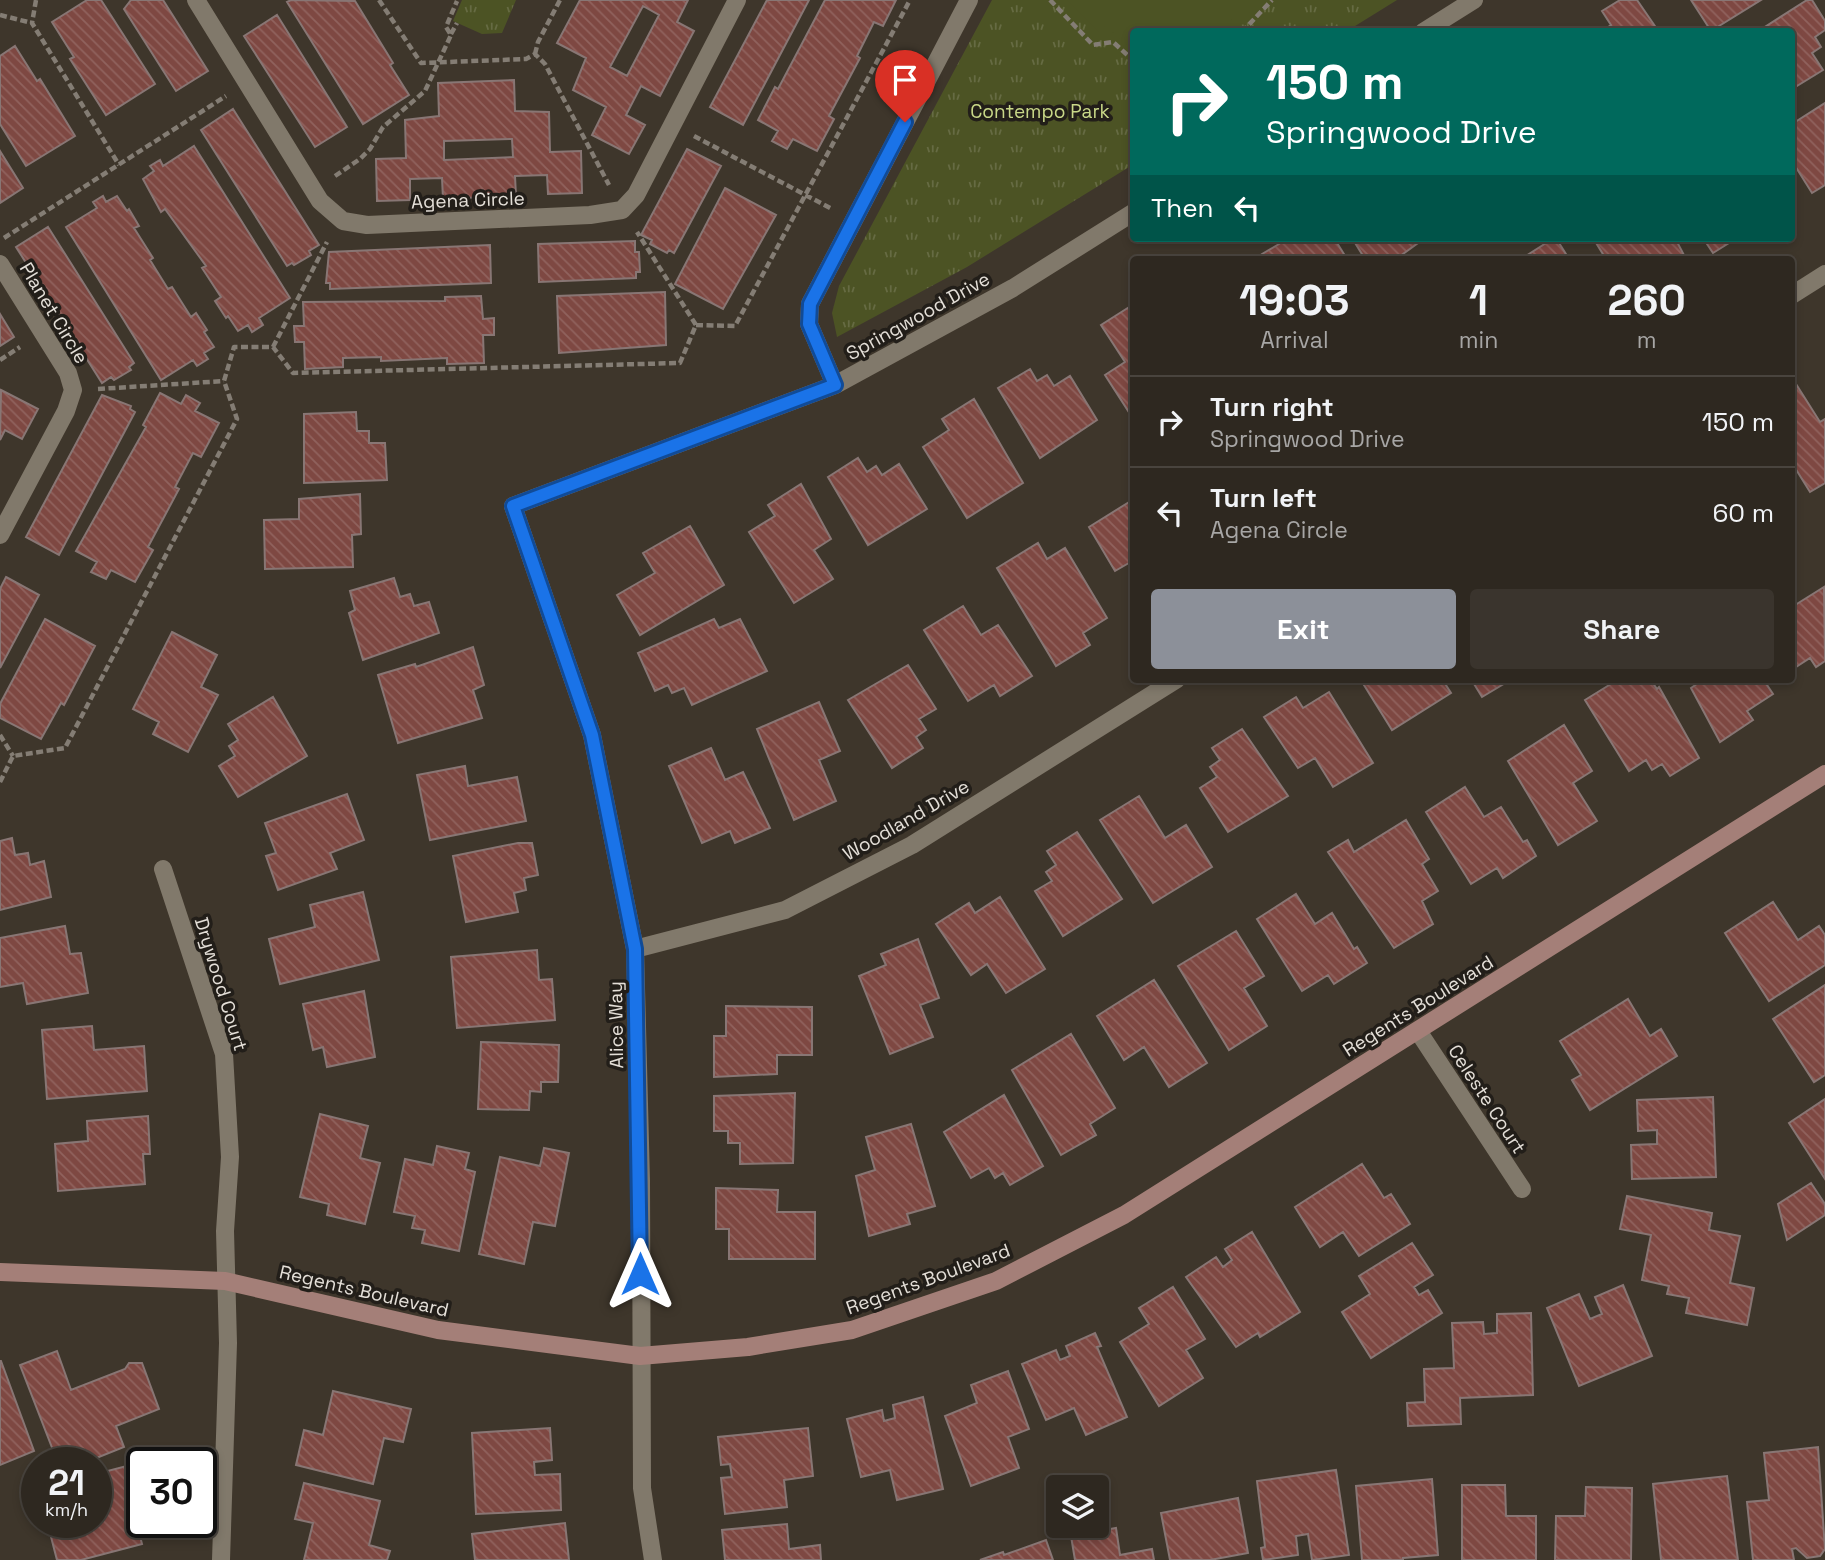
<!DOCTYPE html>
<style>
:root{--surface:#2e2820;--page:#3a342d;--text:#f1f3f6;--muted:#a7a6a5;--line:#49443e;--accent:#8c9099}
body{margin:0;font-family:"Space Grotesk",sans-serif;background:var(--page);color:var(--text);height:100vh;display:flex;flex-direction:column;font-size:26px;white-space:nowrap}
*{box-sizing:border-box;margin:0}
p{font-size:23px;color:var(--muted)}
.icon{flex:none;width:38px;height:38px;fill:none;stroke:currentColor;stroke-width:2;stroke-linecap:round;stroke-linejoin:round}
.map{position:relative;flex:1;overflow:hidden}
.drawer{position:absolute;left:1130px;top:256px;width:665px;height:427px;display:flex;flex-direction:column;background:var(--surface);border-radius:7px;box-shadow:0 4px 10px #0003,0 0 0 2px var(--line)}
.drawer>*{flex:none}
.top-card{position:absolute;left:1130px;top:28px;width:665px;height:214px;border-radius:7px;box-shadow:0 4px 10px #0003,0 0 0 2px var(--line);background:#00695c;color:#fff;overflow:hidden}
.tools{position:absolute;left:1046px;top:1475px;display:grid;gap:14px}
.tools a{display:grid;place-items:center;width:63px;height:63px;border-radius:7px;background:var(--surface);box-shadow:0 4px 10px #0003,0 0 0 2px var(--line);font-size:35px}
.speed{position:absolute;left:21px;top:1447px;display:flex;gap:14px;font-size:35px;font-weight:700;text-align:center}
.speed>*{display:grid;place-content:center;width:91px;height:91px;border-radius:50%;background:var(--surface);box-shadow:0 4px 10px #0003,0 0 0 2px var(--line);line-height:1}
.speed small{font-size:18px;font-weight:400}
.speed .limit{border:4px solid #111;border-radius:10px;background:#fff;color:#111}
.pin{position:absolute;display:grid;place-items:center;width:60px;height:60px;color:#fff;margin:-72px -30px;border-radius:50% 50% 50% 0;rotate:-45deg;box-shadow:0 0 7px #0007}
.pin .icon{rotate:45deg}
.me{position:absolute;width:77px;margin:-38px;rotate:0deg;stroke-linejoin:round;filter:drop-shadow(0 0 5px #0008)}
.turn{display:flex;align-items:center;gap:24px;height:147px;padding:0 21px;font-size:32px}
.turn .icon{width:91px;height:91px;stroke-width:2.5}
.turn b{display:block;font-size:49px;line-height:60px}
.then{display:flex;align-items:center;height:66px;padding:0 21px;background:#0003;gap:14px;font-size:26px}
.eta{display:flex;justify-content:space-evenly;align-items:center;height:119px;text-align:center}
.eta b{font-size:42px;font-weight:600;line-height:49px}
.cta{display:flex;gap:14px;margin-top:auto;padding:14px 21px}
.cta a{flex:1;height:80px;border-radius:7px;background:var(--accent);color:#fff;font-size:28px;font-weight:600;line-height:80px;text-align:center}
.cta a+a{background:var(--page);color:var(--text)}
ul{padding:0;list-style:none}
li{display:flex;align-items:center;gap:21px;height:91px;padding:0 21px;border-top:2px solid var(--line)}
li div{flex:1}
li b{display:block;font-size:26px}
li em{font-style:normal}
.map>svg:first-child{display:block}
</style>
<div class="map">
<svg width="1825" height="1560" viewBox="0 0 1825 1560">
<defs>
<pattern id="park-tufts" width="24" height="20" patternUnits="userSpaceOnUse" patternTransform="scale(1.75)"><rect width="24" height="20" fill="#4c5324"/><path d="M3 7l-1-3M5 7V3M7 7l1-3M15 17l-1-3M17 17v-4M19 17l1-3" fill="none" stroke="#666b43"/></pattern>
<pattern id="building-back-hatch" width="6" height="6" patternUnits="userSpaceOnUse" patternTransform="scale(1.75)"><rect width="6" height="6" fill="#7e4842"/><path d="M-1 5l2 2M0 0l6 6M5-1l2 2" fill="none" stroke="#90625d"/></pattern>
</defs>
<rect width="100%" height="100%" fill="#3e362b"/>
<path fill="url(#park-tufts)" d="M462,0H516L502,33L482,34L453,21Z
M992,0H1397L1347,31L1134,32V164L967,267L837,337L832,313L839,286Z"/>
<path fill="#4c5324" d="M1067,0H1260L1239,25L1232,19L1221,31L1134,32V51L1105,26L1099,32Z"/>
<path fill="url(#building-back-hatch)" stroke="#887674" stroke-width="2" fill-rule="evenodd" d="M87,0H101L155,84L106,115L70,59L74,57L52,22Z
M131,0H163L208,71L176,91L124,9Z
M291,0L355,1L393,63L390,65L409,95L363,124L287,2Z
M580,0H688L677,22L694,31L660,96L641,86L626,115L645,125L629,154L592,135L606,107L573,90L586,58L557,43ZM643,6L659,15L627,76L610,67Z
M767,0H809L743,125L710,107Z
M825,0H896L883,26L874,22L857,56L860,58L829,116L834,119L817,151L793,139L787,149L772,141L778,131L758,120L775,87L778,89Z
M1620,0H1637L1659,32H1601L1611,25L1602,11Z
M1691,0H1761L1711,31Z
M1807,0H1812L1825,21V30L1815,37L1821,47L1812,53L1823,70L1792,89V32H1757Z
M277,15L347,127L315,147L244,36Z
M15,46L37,81L40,79L75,136L26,166L0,124V56Z
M514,80L515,111L549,112L550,152L581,151L582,193L548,194L547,175L515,176L516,196L443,199L442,178L410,179V200L377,201L376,159L406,158L405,120L439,116L438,83ZM512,139L513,157L444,160V141Z
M1825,103V185L1812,193L1792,161V124Z
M233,109L319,245L309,251L311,255L294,265L292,263L287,266L201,130Z
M194,146L290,298L259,318L263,325L252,332L248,325L238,331L228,316L226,318L215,301L221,297L202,268L206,266L165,209L161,212L143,179L154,171L150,166L160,160L163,166Z
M687,149L721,166L674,253L669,250L667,253L650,244L652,240L641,235Z
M0,151L23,188L0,203Z
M725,188L776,215L723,309L675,284Z
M103,196L106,202L117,196L127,211L129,209L139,226L134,228L153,258L150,260L168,289L172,287L191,317L196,313L207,330L204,332L214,347L204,353L208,359L197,366L193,360L161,380L66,227L97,208L93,202Z
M48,227L134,363L129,367L131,370L114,380L111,377L102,383L16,247Z
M1275,238H1334L1347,259H1265L1262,254L1279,244Z
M1352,238H1425L1396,259H1365Z
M1556,238L1569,259H1521L1554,238Z
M1593,238H1675L1686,259H1606Z
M1703,238H1737L1713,253Z
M635,241V252H639L640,272H636V278L539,282L538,244Z
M490,245L491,283L330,289V283H326L329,252Z
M665,292L666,345L559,353L557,296Z
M481,296L483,319L494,318V335H483L484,363L447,364V358L381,361V357L343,358V367L305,369L304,342H295L294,326H304L303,302L445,301V297Z
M1134,304V420L1105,375L1125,362L1101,325Z
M0,314L14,337L0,346Z
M1030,369L1037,381L1047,375L1054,386L1070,376L1097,420L1040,458L998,388Z
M1796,384L1820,422L1825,419V483L1810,492L1792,463V386Z
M1,390L38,409L22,439L5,430L0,440Z
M160,393L181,404L186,395L200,403L195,411L219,423L201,457L193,453L175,487L179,489L148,547L153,550L135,582L111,570L106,579L91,572L97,562L76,551L146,427L143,425Z
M102,395L131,406L130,409L135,412L59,555L26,537Z
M974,399L1023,483L967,518L923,447L949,430L942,419Z
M356,412L357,431H369V443H385L387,480L304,483V414Z
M858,458L867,472L876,466L882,475L899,464L927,509L868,545L828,477Z
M801,484L831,539L814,550L833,579L794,603L749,532L775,516L768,505Z
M360,494L361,534L352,535L353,567L265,569L264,520L299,519V499Z
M1134,499V560L1115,571L1089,527Z
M690,526L724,585L640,635L617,595L655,573L643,553Z
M1038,543L1047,559L1065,548L1107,618L1083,633L1090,645L1056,666L997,568Z
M6,577L39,595L0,668V589Z
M394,578L400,597L410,594L414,606L429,602L439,633L363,660L349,613L355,610L350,591Z
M1824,587L1825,661L1816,667L1810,658L1793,669L1792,607Z
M963,606L981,635L998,625L1032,676L1000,696L994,685L968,701L924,630Z
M45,619L95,646L64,705L61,703L41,739L0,718V704Z
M714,619L719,628L740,619L767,671L692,705L684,688L672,693L668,685L655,691L638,653Z
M172,632L217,655L201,687L218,695L188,752L153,734L159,722L133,709Z
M473,647L484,685L473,690L482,718L398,743L378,675L415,664L416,667Z
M908,665L936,709L919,719L926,730L916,737L923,748L892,768L848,700Z
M1374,679H1442L1451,693L1392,730L1364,685Z
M1471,679H1512L1482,697Z
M1619,679H1650L1657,689L1659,687L1699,758L1670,776L1662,764L1652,770L1646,760L1629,771L1585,700Z
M1704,679H1763L1773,694L1747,711L1753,720L1720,742L1691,688Z
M1329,692L1373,763L1333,787L1315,758L1298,768L1264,717L1296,697L1303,708Z
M273,697L307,756L238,797L219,766L235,756L229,746L238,740L228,724Z
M819,702L840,751L819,760L836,801L794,820L757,729Z
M1564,725L1592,771L1573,783L1597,821L1558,845L1508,761Z
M1242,729L1288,796L1228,832L1200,788L1217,777L1210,767L1220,760L1212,748Z
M711,748L725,780L743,772L770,828L735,843L730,831L702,843L669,766Z
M465,766L468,786L517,777L526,821L430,840L417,775Z
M1465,787L1484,817L1501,807L1523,842L1527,840L1536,856L1503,878L1497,868L1471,884L1426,812Z
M347,794L364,840L330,853L337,869L278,890L266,856L276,853L265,823Z
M1139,796L1165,838L1186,825L1212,867L1153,903L1100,820Z
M1406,820L1429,859L1422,864L1438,891L1422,901L1433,924L1394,948L1328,852L1348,840L1354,852Z
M1077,832L1122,899L1063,936L1035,891L1052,881L1046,872L1056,865L1047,851Z
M12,838L15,855L28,853L30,865L44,861L51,897L0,910V841Z
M518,843H532L538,875L524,878L526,890L514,893L518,912L466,922L453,856Z
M363,892L379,960L280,984L269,939L315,927L310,905Z
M1296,894L1315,924L1332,913L1354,949L1357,947L1367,963L1334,984L1328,975L1302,991L1257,919Z
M1000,897L1045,969L1006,993L987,964L971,975L936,924L969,903L975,913Z
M1773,902L1798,940L1819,926L1825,935V965L1769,1001L1725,933Z
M65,926L70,954L81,953L88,993L27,1004L23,983L0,987V938Z
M1236,931L1264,976L1244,988L1267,1026L1229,1050L1178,966Z
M918,939L939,998L920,1005L933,1037L890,1054L859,976L886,965L881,954Z
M537,950L539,980L552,979L555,1020L457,1028L451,957Z
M1154,980L1207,1063L1169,1087L1144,1047L1124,1060L1097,1016Z
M1825,985V1075L1814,1082L1773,1019Z
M364,991L375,1057L327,1067L323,1047L313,1050L303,1004Z
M1628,999L1650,1036L1661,1029L1677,1056L1590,1110L1572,1080L1581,1075L1560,1041Z
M726,1006L812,1007V1055H777V1074L714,1077V1036H726Z
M92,1026L94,1050L144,1046L147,1091L47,1099L42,1030Z
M1071,1034L1115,1108L1090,1124L1096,1135L1061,1155L1012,1070Z
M481,1042L559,1045L558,1082H541V1092L530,1091L529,1110L478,1109Z
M795,1093L793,1163L740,1164V1143H728V1131H714V1096Z
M1004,1095L1043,1166L1010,1185L1003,1173L995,1178L989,1168L971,1178L944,1132Z
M1713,1097L1716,1177L1632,1179L1631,1145L1657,1144V1130L1638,1131L1637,1100Z
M1825,1099V1179L1789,1123Z
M320,1114L368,1126L360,1158L380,1163L365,1224L327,1215L329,1204L300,1197Z
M148,1116L150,1154H143L145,1184L58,1191L55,1144L88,1141L87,1121Z
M911,1124L935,1206L907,1214L910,1224L869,1236L856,1176L875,1170L866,1137Z
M437,1146L469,1153L465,1169L475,1172L459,1251L422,1243L425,1230L412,1228L415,1216L394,1212L405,1159L433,1165Z
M544,1148L569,1153L555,1226L533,1222L524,1264L479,1254L500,1157L540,1166Z
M1362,1164L1384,1198L1391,1194L1410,1224L1359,1256L1343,1232L1320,1247L1295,1207Z
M1811,1183L1825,1204V1215L1787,1240L1778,1204Z
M716,1188L778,1190L777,1212H815V1259H729V1229H716Z
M1627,1196L1712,1213L1709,1230L1740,1236L1730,1283L1754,1288L1747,1325L1686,1313L1689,1298L1667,1294L1669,1286L1642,1280L1651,1235L1620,1229Z
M1252,1232L1300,1312L1260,1337L1258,1333L1236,1347L1186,1277L1216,1257L1223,1267L1232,1260L1225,1249Z
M1412,1243L1433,1275L1414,1287L1419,1295L1428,1290L1442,1313L1371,1358L1342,1312L1370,1294L1359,1276Z
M1623,1285L1652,1356L1579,1386L1547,1308L1579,1294L1590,1319L1602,1314L1595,1297Z
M1173,1287L1205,1339L1186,1350L1203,1378L1159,1406L1120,1342L1149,1324L1139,1308Z
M1531,1313L1533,1395L1460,1398L1461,1424L1408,1426L1407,1403L1425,1402L1424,1369L1454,1368L1452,1323L1483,1322L1484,1334L1497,1333V1314Z
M1095,1333L1101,1346L1097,1347L1127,1417L1086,1435L1074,1408L1046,1420L1022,1364L1056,1350L1060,1360L1070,1356L1066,1346Z
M57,1351L71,1390L125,1369L129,1363H142L159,1409L116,1426L124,1447L84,1463H58L20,1365Z
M1,1361L34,1451L0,1465V1361Z
M1008,1371L1029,1429L1008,1437L1019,1468L971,1486L945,1416L977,1403L971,1385Z
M333,1391L411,1409L403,1442L384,1438L373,1484L296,1465L304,1430L323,1435Z
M923,1397L943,1489L897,1500L890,1470L861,1477L847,1419L882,1410L884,1421L895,1418L893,1405Z
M550,1428L552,1460L534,1462L535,1475L560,1474L561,1510L476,1514L472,1433Z
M808,1428L813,1476L784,1480L787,1507L725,1514L721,1478L732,1477L730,1464L721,1465L718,1437Z
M1818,1447L1825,1549L1820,1556L1807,1558L1796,1548L1792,1549L1794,1560H1753L1747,1502L1769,1500L1764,1453Z
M142,1462V1498L131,1501L142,1544L81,1560H57L50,1533L74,1526L73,1522H96V1474Z
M1336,1470L1349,1555L1312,1560L1308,1534L1296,1536L1298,1555L1263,1560L1261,1548L1265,1547L1257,1481Z
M1727,1476L1738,1560H1661L1653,1484Z
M1432,1479L1438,1555L1403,1558V1560H1362L1356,1486Z
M304,1483L380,1501L369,1545L390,1551L387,1560H304L313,1523L295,1519Z
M1462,1485H1505L1506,1516H1536V1560H1462Z
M1586,1487L1632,1488L1631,1560H1555L1556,1516H1585Z
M1238,1498L1248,1553L1210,1560H1170L1161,1513Z
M565,1523L569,1560H475L472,1534Z
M787,1524L789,1549L820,1545L821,1560H725L722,1530Z
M1116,1528L1120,1555L1152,1549L1154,1560H1075L1071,1536Z
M1046,1540L1053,1560H980L1003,1552L1004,1555Z"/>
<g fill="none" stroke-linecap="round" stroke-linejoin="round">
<path stroke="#847d74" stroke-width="4.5" stroke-dasharray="7 3.5" stroke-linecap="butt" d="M36,0L32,23L119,165
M379,0L421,63L526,59L535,54L545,64L609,185
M1050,0L1093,45L1113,42L1134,61
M0,15L32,23
M1242,32L1272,0
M451,34L457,23
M535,54L538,42L560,0
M694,136L832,209
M335,176L360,159L370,149L383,127L425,91L451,35L446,27L457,1
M4,238L226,96
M696,325L735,326L910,0
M273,347L327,242
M0,360L20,347
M98,389L224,381
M0,735L13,756
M0,782L13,756L65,748L237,419L224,381L234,347H273L293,373L680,363L696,325L637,232"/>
<path stroke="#81796b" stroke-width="18" d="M196,0L320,201L343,221L367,225L590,215L622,210L636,195L737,0
M1423,32L1474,0
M0,264L68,373L73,390L66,411L0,535
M1792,295L1825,274
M835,385L809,324L810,304L969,0
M163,869L224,1054L230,1157L225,1231L228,1343L221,1560
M635,949L785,910L912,845L1177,679
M1418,1031L1522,1189
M653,1560L642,1488L641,1181L635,949L592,735L513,506L835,385L1013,288L1134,212"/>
<path stroke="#a47f78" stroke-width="18" d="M0,1272L225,1281L438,1330L640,1356L748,1347L852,1330L996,1281L1124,1215L1825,774"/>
</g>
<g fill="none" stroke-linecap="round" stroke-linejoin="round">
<defs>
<path id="route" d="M640,1274L635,949L592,735L513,506L835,385L809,324L810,304L905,122"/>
</defs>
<use href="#route" stroke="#114b97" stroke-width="18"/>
<use href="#route" stroke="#1a73e8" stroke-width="12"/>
</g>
<g text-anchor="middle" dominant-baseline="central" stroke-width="7" stroke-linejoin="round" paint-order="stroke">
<g font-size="19" fill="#c9d888" stroke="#221e19">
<text x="1040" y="111">Contempo Park</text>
</g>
<g font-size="19" fill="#e4dfd8" stroke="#221e19">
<text transform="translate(468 200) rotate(-2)">Agena Circle</text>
<text transform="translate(54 313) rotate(59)">Planet Circle</text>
<text transform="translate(918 316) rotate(-29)">Springwood Drive</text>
<text transform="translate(906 820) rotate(-30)">Woodland Drive</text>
<text transform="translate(221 984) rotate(73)">Drywood Court</text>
<text transform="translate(1418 1006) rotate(-32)">Regents Boulevard</text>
<text transform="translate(616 1025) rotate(-91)">Alice Way</text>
<text transform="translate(1487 1099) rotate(57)">Celeste Court</text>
<text transform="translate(928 1279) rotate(-20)">Regents Boulevard</text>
<text transform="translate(364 1291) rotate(13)">Regents Boulevard</text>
</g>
</g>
</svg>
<div class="tools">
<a><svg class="icon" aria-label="layers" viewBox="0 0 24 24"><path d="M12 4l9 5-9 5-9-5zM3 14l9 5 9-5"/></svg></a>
</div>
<div class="speed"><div>21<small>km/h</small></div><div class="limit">30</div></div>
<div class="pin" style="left:905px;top:122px;background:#d93025"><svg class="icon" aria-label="arrive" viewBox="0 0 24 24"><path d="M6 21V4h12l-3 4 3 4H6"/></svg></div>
<svg class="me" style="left:640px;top:1274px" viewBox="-20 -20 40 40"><path d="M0-17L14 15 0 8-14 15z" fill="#1a73e8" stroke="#fff" stroke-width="4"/></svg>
<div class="top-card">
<div class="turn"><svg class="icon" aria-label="right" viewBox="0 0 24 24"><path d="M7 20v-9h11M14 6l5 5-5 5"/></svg><div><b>150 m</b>Springwood Drive</div></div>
<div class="then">Then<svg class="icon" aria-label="left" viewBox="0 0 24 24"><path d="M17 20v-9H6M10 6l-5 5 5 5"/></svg></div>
</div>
<section class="drawer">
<div class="eta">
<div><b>19:03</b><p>Arrival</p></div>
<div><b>1</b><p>min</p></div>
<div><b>260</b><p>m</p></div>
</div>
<ul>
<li><svg class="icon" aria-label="right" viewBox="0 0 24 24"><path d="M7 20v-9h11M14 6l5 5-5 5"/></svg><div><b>Turn right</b><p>Springwood Drive</p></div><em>150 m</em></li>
<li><svg class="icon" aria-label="left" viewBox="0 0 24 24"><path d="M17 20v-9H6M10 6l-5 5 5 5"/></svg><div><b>Turn left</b><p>Agena Circle</p></div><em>60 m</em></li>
</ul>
<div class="cta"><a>Exit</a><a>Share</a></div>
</section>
</div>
